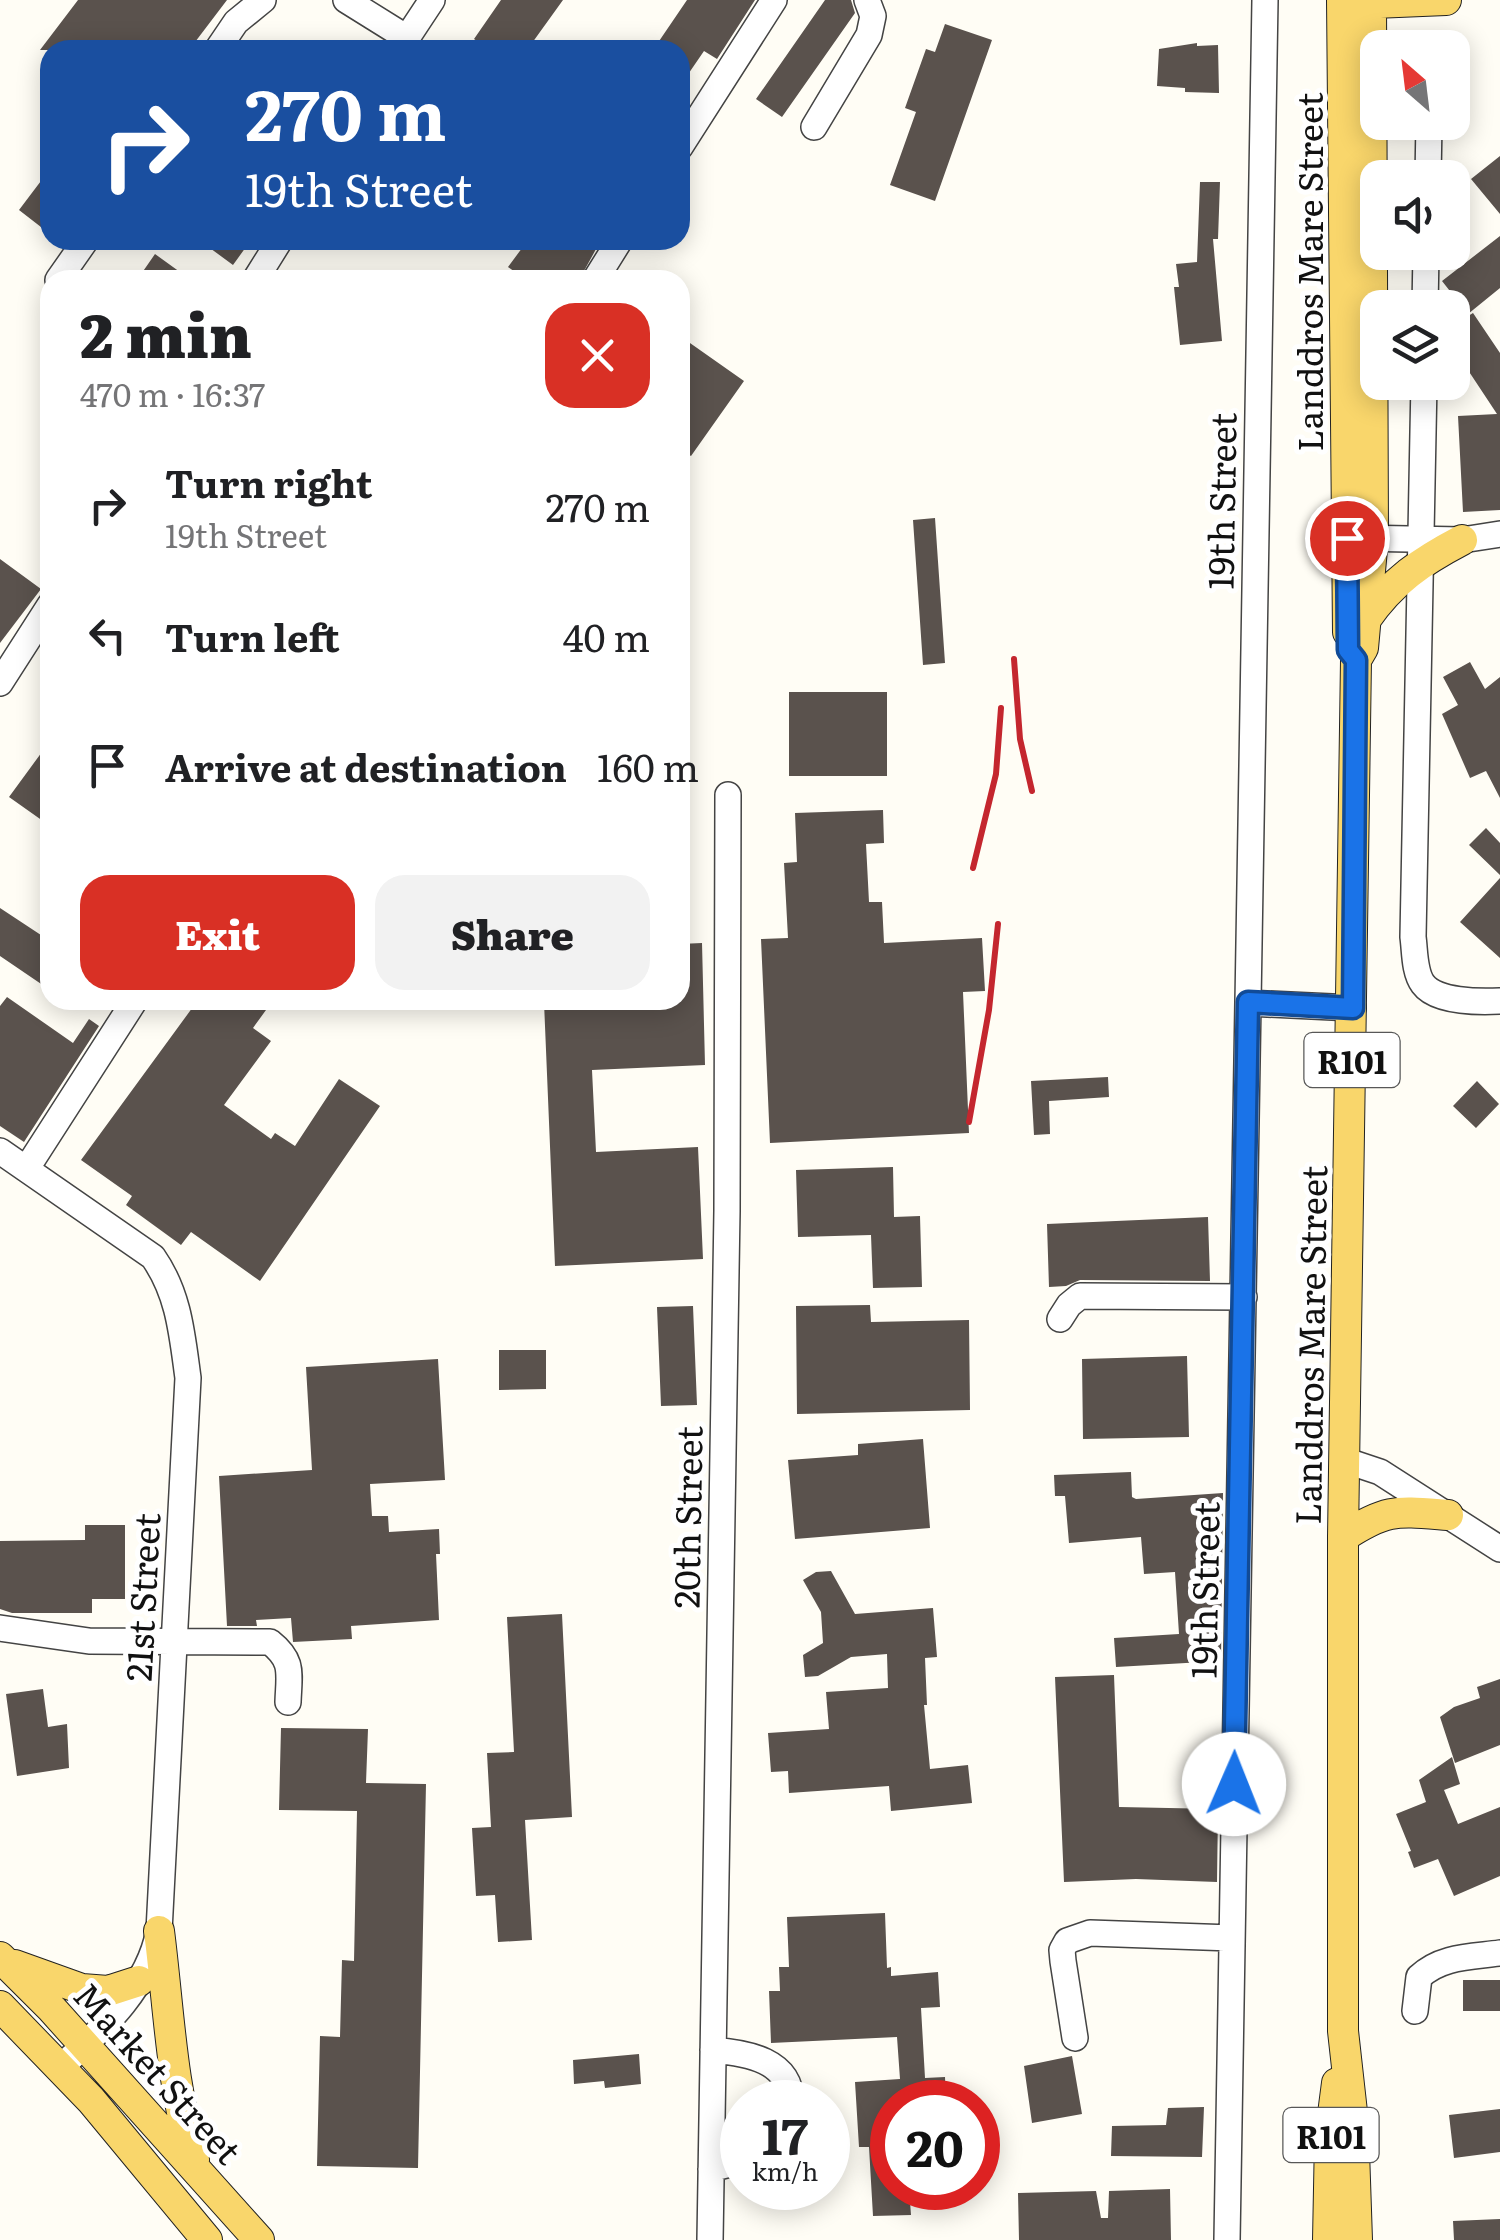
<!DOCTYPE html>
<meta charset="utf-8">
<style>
:root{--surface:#fff;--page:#f2f2f2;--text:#202124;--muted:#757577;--accent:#d93025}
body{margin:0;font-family:Literata,serif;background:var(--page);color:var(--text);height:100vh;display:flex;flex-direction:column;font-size:38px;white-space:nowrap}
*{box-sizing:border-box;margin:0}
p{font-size:32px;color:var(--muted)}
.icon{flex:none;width:55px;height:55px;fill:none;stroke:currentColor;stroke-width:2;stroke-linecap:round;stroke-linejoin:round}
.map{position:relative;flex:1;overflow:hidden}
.side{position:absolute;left:40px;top:270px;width:650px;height:740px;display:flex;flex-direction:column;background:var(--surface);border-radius:30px;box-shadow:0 5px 25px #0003}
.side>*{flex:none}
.top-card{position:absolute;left:40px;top:40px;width:650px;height:210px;border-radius:30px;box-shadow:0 5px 25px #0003;background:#1a4fa0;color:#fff;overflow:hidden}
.needle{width:65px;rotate:332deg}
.controls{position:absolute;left:1360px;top:30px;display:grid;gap:20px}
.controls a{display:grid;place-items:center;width:110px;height:110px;border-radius:20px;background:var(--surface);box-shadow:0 5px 25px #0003;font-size:50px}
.speed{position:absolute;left:720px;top:2080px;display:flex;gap:20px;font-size:50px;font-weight:700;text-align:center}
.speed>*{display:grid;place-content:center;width:130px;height:130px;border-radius:50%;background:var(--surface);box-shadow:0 5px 25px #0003;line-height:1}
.speed small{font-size:25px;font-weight:400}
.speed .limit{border:15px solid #d22;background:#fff;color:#111}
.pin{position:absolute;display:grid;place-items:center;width:85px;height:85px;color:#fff;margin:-42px;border:5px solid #fff;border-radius:50%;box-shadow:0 2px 10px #0007}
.me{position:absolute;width:110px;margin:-55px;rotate:1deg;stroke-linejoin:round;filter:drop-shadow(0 0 8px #0008)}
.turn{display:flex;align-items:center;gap:35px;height:210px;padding:0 40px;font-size:45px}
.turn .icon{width:130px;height:130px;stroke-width:2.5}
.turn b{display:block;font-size:70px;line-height:85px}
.round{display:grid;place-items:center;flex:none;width:105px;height:105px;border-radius:30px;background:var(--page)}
.headline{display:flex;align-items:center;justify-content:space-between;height:170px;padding:0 40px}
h1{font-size:60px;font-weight:800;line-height:75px}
.action{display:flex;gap:20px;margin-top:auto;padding:20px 40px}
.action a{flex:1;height:115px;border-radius:30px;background:var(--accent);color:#fff;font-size:40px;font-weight:800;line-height:115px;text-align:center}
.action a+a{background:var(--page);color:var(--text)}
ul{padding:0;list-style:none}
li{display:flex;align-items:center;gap:30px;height:130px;padding:0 40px}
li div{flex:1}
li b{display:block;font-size:38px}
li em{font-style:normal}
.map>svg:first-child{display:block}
</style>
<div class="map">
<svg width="1500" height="2240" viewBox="0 0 1500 2240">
<rect width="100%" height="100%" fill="#fffdf5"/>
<path fill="#5a524d" d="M78,0H227L189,50H40Z
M501,0H563L527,50H490L474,39Z
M687,0H755L717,59L704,51L680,86V50H653Z
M825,0H851L855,13L782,117L756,99Z
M945,24L992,40L935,201L890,185L916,112L905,108L926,49L935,52Z
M1197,43V46L1218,45L1219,93L1185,92V88L1157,86L1159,49Z
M1500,156V214L1471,179Z
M50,169V234L19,210Z
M1200,182H1220L1218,239H1213L1222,341L1180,345L1174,287H1179L1176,264L1197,262Z
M1500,236V288L1468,314L1442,281Z
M199,240H251L233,265Z
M528,240H601L579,280H513L518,274L508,267Z
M155,254L191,280H137Z
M1473,313L1500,353V510L1463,512L1458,416L1497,414L1458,355L1464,351L1452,334V326Z
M680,336L744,381L691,456L680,449Z
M935,518L945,663L923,665L913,520Z
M0,559L41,589L0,643Z
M1470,662L1485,689L1500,677V798L1486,771L1470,778L1442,714L1458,705L1443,677Z
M789,692H887V776H789Z
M50,741V826L9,797Z
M883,810L884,843L866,844L869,902H882L884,943L982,938L985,991L963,992L969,1133L770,1143L761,939L788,938L784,863L797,862L795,813Z
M1486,828L1500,843V875L1469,845Z
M1500,878V958L1460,922Z
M0,908L50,941V990L0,956Z
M702,943L705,1065L592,1070L596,1152L698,1147L703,1259L555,1266L544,1002L680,1000V944Z
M7,997L73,1043L89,1019L99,1026L24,1142L0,1126V1006Z
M198,1000H252L266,1010L253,1028L271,1041L224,1105L271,1139L275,1133L295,1146L339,1079L380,1106L260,1281L191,1232L181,1245L126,1205L132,1196L81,1160Z
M1108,1077L1109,1097L1049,1101L1050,1134L1034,1135L1031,1081Z
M1477,1081L1499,1104L1476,1128L1453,1106Z
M893,1167L894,1217L920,1216L922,1287L873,1288L871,1235L798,1237L796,1170Z
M1208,1217L1210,1281L1080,1280L1066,1286L1049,1287L1047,1224Z
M870,1305L871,1322L969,1320L970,1410L797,1414L796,1306Z
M693,1306L697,1405L661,1406L657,1307Z
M499,1350H546V1389L499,1390Z
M1187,1356L1189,1437L1083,1439L1082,1359Z
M438,1359L445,1480L370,1484L372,1516H388L389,1532L439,1529L440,1554H436L439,1620L351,1626L352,1639L293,1642L291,1618L256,1620L257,1626H227L219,1476L312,1470L306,1367Z
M923,1439L930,1528L795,1539L788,1460L858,1455V1444Z
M1131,1472L1132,1497L1136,1499L1223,1493L1221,1661L1116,1667L1114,1638L1179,1634L1175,1572L1144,1574L1141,1537L1069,1543L1065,1496H1055L1054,1475Z
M85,1525H125V1599H92V1613H12L0,1609V1541L85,1540Z
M831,1571L855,1614L933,1608L937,1657L925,1658L927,1705H924L930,1769L968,1765L972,1803L891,1811L889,1786L789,1793L788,1771L771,1772L768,1733L829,1729L826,1692L888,1688L887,1654L851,1657L818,1676L805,1677L803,1655L823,1643L821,1612L803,1580L816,1572Z
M562,1614L572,1817L525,1820L532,1940L498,1942L495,1895L476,1896L472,1828L491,1827L487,1753L514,1752L507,1617Z
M1114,1675L1119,1807L1218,1809L1217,1882L1136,1879L1064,1882L1055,1677Z
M1500,1679V1745L1455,1763L1440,1717L1454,1707L1480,1698L1477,1687Z
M43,1689L48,1727L67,1724L69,1768L17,1776L6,1694Z
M281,1728L368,1729L366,1783L426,1784L418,2168L317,2166L320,2036L340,2037L342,1960L354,1961L357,1811L279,1810Z
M1452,1757L1460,1784L1444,1790L1458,1824L1500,1807V1876L1454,1896L1438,1859L1414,1868L1408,1852L1411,1851L1396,1814L1426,1802L1419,1780Z
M885,1913L887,1968L891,1967V1976L938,1972L940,2007L921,2008L925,2078L945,2077L946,2102H892V2188H909L911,2215L873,2216L869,2147H859L855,2082L900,2079L897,2037L771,2043L769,1991H780L779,1967H789L787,1917Z
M1463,1980H1500V2011H1463Z
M639,2054L641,2084L605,2088L604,2081L574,2084L573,2060Z
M1072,2056L1082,2114L1032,2123L1024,2066Z
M1204,2107L1202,2157L1111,2156L1112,2126L1166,2125L1168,2108Z
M1500,2109V2152L1454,2158L1449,2115Z
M1170,2189L1171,2240H1019L1018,2193L1096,2191L1101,2218H1108L1109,2191Z
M1500,2219V2240H1454L1453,2221Z"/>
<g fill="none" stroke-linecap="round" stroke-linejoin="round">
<defs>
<path id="minor" d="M346,0L407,38
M217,50L236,22L263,0
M399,50L432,0
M814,127L869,35L873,16L867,0
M680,147L774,0
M1428,178L1429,122
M58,280L86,240
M255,280L280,240
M595,280L620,240
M1425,308L1426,252
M1424,382L1413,937C1415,951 1414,972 1423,984C1436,1002 1480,1002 1500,1001
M1356,538L1462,540L1500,534
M0,683L50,605
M1248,1003L1353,1008
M0,1151L153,1257C179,1294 182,1334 188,1378L159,1931C148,1988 102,2029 61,2067
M27,1168L135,1000
M1060,1319L1069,1305L1080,1296L1244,1297
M1347,1461L1380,1472L1500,1549
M0,1628L89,1641L270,1642C294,1661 289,1673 288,1702
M1415,2011L1419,1977C1441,1956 1471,1957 1500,1953
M1075,2038L1063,1961L1062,1950L1067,1941L1090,1933L1232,1938
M713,2050C747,2053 791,2060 791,2102
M711,2169L742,2161
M710,2240L727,1211L728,795
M1227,2240L1265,0"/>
<path id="major" d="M1342,0L1348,632
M1350,4L1446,0
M1366,619C1392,581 1422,561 1462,540
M1343,1537C1387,1508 1397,1511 1448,1515
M159,1931C169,2009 171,2085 194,2160
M0,1957L52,2009L259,2240
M15,1965L82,1989L108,1991L139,1981
M0,2006L91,2100L207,2240
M1328,2240L1330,2137L1337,2083
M1357,2240L1353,2121L1343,2031V1537L1356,660L1363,648L1373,538L1371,0"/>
</defs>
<use href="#minor" stroke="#444" stroke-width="28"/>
<use href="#major" stroke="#222" stroke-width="32"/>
<use href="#minor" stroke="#fff" stroke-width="25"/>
<use href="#major" stroke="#f9d66b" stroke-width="30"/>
<path stroke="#c4262e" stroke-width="6" d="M1014,659L1020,739L1032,791
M973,868L996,774L1001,708
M969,1122L989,1010L998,924"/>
</g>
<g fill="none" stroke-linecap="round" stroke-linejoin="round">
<defs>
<path id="route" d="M1234,1784L1248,1002L1353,1008L1356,660L1348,650L1347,538"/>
</defs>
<use href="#route" stroke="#114b97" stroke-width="25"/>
<use href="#route" stroke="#1a73e8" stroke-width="18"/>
</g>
<g text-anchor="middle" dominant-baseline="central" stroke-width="10" stroke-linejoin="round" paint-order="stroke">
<g fill="#fff" stroke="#585858" stroke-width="2.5">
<rect x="1304.5" y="1033" width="95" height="54" rx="8"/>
<rect x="1283.5" y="2108" width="95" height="54" rx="8"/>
</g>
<g font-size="32" font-weight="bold" fill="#111">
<text x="1352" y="1060">R101</text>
<text x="1331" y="2135">R101</text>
</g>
<g font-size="35" fill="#111" stroke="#fff">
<text transform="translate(1308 272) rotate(-90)">Landdros Mare Street</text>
<text transform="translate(1220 501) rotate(-89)">19th Street</text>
<text transform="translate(1309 1345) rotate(-89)">Landdros Mare Street</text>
<text transform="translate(686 1517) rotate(-89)">20th Street</text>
<text transform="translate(1203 1590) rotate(-89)">19th Street</text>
<text transform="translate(141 1597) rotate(-87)">21st Street</text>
<text transform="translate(159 2072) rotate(48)">Market Street</text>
</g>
</g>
</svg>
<div class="controls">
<a><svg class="needle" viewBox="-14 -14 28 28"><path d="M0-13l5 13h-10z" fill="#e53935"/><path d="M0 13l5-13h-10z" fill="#757577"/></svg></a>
<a><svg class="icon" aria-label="sound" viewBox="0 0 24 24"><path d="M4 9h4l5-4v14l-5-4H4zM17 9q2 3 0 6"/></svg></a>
<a><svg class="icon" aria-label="layers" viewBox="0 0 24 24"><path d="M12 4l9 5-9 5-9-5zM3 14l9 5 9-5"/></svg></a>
</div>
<div class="speed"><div>17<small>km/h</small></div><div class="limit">20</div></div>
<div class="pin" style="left:1347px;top:538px;background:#d93025"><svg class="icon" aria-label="arrive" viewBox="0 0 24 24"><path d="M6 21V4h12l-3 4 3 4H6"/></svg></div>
<svg class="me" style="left:1234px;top:1784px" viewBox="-20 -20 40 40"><circle r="19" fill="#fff"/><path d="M0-13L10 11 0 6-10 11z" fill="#1a73e8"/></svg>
<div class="top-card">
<div class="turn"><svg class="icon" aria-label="right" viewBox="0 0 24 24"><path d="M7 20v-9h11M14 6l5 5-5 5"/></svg><div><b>270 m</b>19th Street</div></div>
</div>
<section class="side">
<div class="headline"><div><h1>2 min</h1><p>470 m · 16:37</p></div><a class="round" style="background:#d93025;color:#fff"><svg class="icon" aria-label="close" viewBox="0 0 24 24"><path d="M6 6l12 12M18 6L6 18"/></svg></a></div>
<ul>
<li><svg class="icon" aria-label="right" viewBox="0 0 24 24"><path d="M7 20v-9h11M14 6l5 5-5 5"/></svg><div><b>Turn right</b><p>19th Street</p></div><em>270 m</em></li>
<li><svg class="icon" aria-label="left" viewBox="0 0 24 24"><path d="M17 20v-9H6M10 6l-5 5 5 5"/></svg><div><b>Turn left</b></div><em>40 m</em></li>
<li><svg class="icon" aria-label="arrive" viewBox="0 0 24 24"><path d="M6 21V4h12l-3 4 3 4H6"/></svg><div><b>Arrive at destination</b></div><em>160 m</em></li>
</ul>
<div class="action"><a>Exit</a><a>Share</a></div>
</section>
</div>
